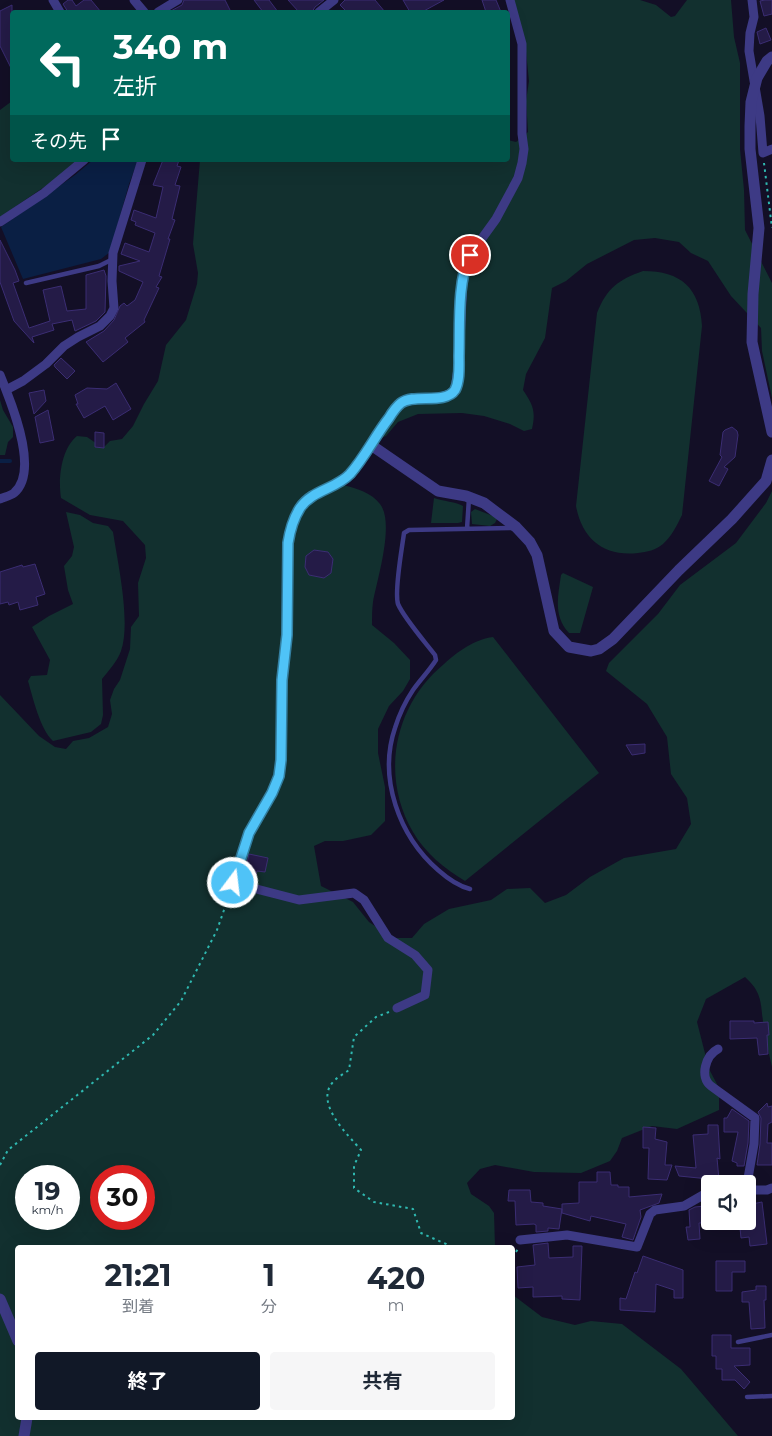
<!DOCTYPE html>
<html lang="ja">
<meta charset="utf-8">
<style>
:root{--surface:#fff;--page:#f6f6f7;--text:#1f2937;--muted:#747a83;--accent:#111827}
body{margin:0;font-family:Montserrat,"Noto Sans JP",sans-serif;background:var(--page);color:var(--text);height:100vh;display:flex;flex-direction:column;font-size:19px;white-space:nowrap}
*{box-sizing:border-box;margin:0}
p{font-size:16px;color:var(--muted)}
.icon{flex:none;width:28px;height:28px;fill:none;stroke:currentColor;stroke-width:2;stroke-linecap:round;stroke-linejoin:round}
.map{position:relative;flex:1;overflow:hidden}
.side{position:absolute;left:15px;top:1245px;width:500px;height:175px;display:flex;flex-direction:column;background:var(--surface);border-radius:5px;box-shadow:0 5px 20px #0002}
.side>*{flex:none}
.hud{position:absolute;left:10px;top:10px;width:500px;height:152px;border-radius:5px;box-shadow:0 5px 20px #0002;background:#00695c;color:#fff;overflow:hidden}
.buttons{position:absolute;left:701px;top:1175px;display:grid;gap:10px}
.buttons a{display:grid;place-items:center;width:55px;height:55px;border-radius:5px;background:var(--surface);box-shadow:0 5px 20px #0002;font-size:25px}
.speed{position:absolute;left:15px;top:1165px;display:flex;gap:10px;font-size:25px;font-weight:700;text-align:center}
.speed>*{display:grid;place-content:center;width:65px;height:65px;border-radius:50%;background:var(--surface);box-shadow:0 5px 20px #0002;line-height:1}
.speed small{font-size:12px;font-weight:400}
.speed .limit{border:8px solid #d22;background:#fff;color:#111}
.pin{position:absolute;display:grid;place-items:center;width:42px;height:42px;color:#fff;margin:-21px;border:2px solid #fff;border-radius:50%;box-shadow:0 1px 5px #0007}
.me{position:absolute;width:55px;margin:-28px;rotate:15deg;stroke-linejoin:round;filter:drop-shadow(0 0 4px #0008)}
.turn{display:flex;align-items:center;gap:18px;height:105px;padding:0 20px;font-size:22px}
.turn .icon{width:65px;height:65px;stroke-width:2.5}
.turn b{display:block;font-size:35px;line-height:42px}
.then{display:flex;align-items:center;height:48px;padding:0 20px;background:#0003;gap:10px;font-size:19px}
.eta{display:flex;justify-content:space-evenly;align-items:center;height:85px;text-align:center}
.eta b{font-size:30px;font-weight:700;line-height:35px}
.action{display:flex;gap:10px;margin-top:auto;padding:10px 20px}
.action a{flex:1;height:58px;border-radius:5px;background:var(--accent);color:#fff;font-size:20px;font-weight:700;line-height:58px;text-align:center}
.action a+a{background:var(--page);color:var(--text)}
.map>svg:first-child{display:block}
</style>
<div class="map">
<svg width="772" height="1436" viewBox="0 0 772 1436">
<rect width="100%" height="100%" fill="#130f26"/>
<path fill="#12302f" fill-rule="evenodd" d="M513,0H640L656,5L671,17L675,16L687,0H731L734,37L740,63V149L744,190L745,230L772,283V398L762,351L761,328L731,296L708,261L691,253L679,242L655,238L634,240L587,264L566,281L552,288L545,338L526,374L523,390C533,405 536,411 532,429L524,431L510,424L484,416L462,413L418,414L398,422L386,436L369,443L355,458L350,468L339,475L343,485C356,488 372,493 380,504C395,523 377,580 373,602C372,609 372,617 372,625L394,643L410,660V679L403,691L389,706L378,729V753L385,787V821L371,835L343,841H325L314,846L321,886L353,902L369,922L393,938H412L424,924L449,909L491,900L507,889L530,888L545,903L566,895L590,877L624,858L676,849L691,824L687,798L671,774L667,737L647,704L606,671L609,663L658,614L680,585L736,543L766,503L772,491V1067C769,1054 766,1041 764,1028C760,1005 764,994 745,977L706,999L697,1022L709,1069L719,1088V1110L677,1129L652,1126L622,1138L617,1151L610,1161L581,1173L534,1172L495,1165L480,1169L467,1183L471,1194L489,1206L494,1213L495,1247L18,1248V1418H512L513,1295L542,1317L575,1325L591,1321L622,1324L681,1369L738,1436H0V695L39,736L55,747L66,749L73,741L89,738L108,727L112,714L110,700L114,689L120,680L130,649L131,627L139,616L138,583L146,558L145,545L123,521L90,515L61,498C58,479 61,449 77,436L87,437L103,448L110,441L122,439L133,426L144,404L158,381L166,345L186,320L197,284L198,273L193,244L200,160H508V140L516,142L528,132L526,101L529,81L525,42ZM26,1176H69V1219H26ZM101,1176H144V1219H101Z
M12,101V160H79L56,179L0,217V110Z
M643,271C681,271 700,288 702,326L682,515C677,525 672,536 663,544C656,550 647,552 638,553C604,557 582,539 576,506L597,313C607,288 618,280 643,271Z
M0,400L3,410L13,427V437L8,442L5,455H0Z
M434,498C442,501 457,502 463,506L462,522L458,523H431Z
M475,509L493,516L497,519L495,523L490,526L472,524L471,512Z
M66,512L80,515L93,523L108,526L113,532C118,564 131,622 121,651C117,662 109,670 102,679L103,715L101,724L91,732L53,741C40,729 33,698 28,681L31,676L47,675L50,660L32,627L49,616L73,604L68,590L64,566L72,556L74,547Z
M563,573L593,587L580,633H569C553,616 558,596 561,575Z
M493,637L599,773L465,881C445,869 425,853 413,832C380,776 394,705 444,664C457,652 475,639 493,637Z"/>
<path fill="#0a1f44" d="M93,160H138L129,184L110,252L101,259L23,279L1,227L75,175Z"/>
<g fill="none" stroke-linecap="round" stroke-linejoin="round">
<path stroke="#0a1f44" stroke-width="4" d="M0,461H10"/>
</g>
<path fill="#241b47" stroke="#3b2d73" d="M68,0H72L76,6L84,0H91L101,12H68L63,4Z
M184,0H225L231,12H169L182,5Z
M254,0H269L278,12H263Z
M288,0H324L315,7L312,12H299Z
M345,0H375L385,12H347L340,5Z
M403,0H444L422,12H410Z
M482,0H496L501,12H486Z
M765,0H772V14L764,16L760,1Z
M12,5V70L0,46V11Z
M766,28L771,40L760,44L757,32Z
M163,160H179L177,166L181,167L175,185L180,186L172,219L175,220L168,239H170L159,276L162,277L156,287L159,288L144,320L145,322L125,338L128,342L103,362L86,342L104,331L114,320L120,306L124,303L127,306L135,300L143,282L119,271V266L140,261L121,254L125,243L149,252L155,233L135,225L136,222L131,220L134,210L156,218L163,187L153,185Z
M0,240L15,270L19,281L13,283L29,328L50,321L43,290L61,286L67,311L86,309V275L104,270L106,276L105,312L96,321L75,331L72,320L52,324L54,330L32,337L34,343L14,321L0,282Z
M61,358L75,371L67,379L55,367L54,365Z
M116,383L131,409L113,420L105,406L84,418L76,404H78L75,395L87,388L107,389Z
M44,390L46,401L34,414L29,393Z
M48,410L54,440L40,443L35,417Z
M732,427L737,431L738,435L735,457L724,467L728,469L719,486L709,481L722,457L720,455L723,432L725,430Z
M95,432L104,433V448L95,447Z
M314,550L328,552L333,559L331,573L324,578L309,575L305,567L306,556Z
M35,564L45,594L36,597L38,605L20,610L18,602L9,605L8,602L0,604V572L22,565L23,567Z
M645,744V753L632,755L626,745Z
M249,854L268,858L265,872L257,871L256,875L245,872Z
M730,1021H754V1023L768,1022L769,1035H767L768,1054L759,1055L757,1038L730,1039Z
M767,1103L768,1107L772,1106V1122L768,1124L767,1143H772V1165H757L760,1144L761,1118L758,1112Z
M732,1109L749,1121L748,1143L744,1166H737V1163L732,1161L738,1132H724V1118H727Z
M708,1125H718L720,1159L717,1158L719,1180L679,1176L675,1166L696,1168L693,1135L708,1134Z
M643,1127L656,1128L655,1139L667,1142L665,1165H672L667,1180L648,1179L649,1148H643Z
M597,1172H610L611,1185H618V1187H629V1197L662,1194L659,1203L640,1210L641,1217L633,1240L622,1237L626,1224L591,1216L590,1221L562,1213V1204L579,1203V1182H597Z
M509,1190H530L531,1202L543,1203V1206L562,1209L559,1229L548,1228V1231L536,1232V1225L534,1224L516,1225L515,1201H508Z
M762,1202L767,1244L750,1246L749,1237L741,1238L740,1228L748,1227V1215H754L752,1204Z
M704,1206L705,1223H699L700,1239L688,1240L686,1227H690L689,1210L695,1207Z
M548,1243L549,1258L573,1257V1246H582L580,1300L562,1299V1296L533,1297V1287L518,1288L517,1267L535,1265L533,1245Z
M643,1256L683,1270V1298H674V1290L656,1284L655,1312L620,1310V1298L626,1299L635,1272L637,1273Z
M716,1261H745V1272H732V1291H716Z
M756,1286H766V1300H764L765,1328L751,1329L749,1302H742V1292L756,1290Z
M712,1335H731V1348H750V1365L734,1366L750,1382L744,1389L735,1380H722V1369H716V1356H712Z"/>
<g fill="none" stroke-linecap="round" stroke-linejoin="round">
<path stroke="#2fb8b0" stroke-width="2" stroke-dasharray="2.5 4" stroke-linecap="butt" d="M764,163L772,228
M389,1012L376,1017L354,1037L349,1070C344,1074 337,1077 333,1082C314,1103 348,1135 361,1150L354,1166V1188L374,1202L413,1209L421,1233L446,1244L449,1248
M0,1165L8,1150L153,1035L181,1001L217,930L230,893
M512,1257L518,1249"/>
<path stroke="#3d3a85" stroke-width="4.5" d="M26,283L99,266L111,260
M467,529L469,498
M470,889C458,886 447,878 438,870C399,836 378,778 395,728C399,715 405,702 413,690C420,680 429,671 436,660L435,655C425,642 404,618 398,604C394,591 402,549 404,533L409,530L513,528
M738,1342L772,1335
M747,1397L772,1396"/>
<path stroke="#3d3a85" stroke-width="9" d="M53,0L60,12
M134,0L144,12
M752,0L754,17L750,33L749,51L760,116L763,153L772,149
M158,12L178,0
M319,12L334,0
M0,222L44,193L84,160
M0,375L6,390L23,381L46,364L64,346L78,337L100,326L110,316L114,308L112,281L113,253L142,160
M0,499C4,497 10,496 14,493C38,473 15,413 6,390
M397,1008L425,995L428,970L415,955L388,938L364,900L354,893L299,900L233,883L249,833L272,793L279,776L281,760L282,680L287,635L288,543C290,528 295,512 306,501C317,489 336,487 348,475C368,455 380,421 401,404C415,392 440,405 455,389L459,362L463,279L465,266L470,255L496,219L518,178L522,163L524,149L522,134V44L510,0
M718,1049C706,1055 699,1077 711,1086L755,1118L754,1144L747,1184
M748,1190H767L772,1188
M520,1240L567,1235L637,1247L650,1214L655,1210L684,1206L710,1191"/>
<path stroke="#3d3a85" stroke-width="11" d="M772,57L767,61L757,78L751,102L750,126V149L759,228L753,294L752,342L772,432
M371,445L438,491L466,496L484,503L516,527L530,542L537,555L554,631L569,647L591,651L599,649L613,639L679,570L732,519L766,481L772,460
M0,1299L18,1341
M24,1436L27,1418"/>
</g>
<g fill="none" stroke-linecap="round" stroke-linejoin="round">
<defs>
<path id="route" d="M233,883L249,833L272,793L279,776L281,760L282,680L287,635L288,543C290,530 293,519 300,508C312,490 336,489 350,474C365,457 375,436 389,418C392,413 396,407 401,403C414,393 445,405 455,390C460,381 459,366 459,356C460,327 457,281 470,255"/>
</defs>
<use href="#route" stroke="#337fa1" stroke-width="12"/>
<use href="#route" stroke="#4fc3f7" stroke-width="9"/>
</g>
</svg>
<div class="buttons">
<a><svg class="icon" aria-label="sound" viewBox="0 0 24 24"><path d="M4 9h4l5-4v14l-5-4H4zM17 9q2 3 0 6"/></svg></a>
</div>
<div class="speed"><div>19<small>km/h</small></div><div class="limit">30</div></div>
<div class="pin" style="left:470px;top:255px;background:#d93025"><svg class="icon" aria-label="arrive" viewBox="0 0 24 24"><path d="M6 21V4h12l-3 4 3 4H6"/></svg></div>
<svg class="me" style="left:233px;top:883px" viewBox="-20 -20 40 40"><circle r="17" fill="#4fc3f7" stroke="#fff" stroke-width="3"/><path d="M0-11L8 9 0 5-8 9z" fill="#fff"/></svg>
<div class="hud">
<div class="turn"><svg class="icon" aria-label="left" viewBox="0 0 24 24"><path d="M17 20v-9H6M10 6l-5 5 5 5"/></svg><div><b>340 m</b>左折</div></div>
<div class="then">その先<svg class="icon" aria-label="arrive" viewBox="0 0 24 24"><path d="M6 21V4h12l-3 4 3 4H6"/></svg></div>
</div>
<section class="side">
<div class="eta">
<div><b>21:21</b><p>到着</p></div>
<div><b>1</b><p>分</p></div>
<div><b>420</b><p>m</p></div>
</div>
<div class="action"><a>終了</a><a>共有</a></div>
</section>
</div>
